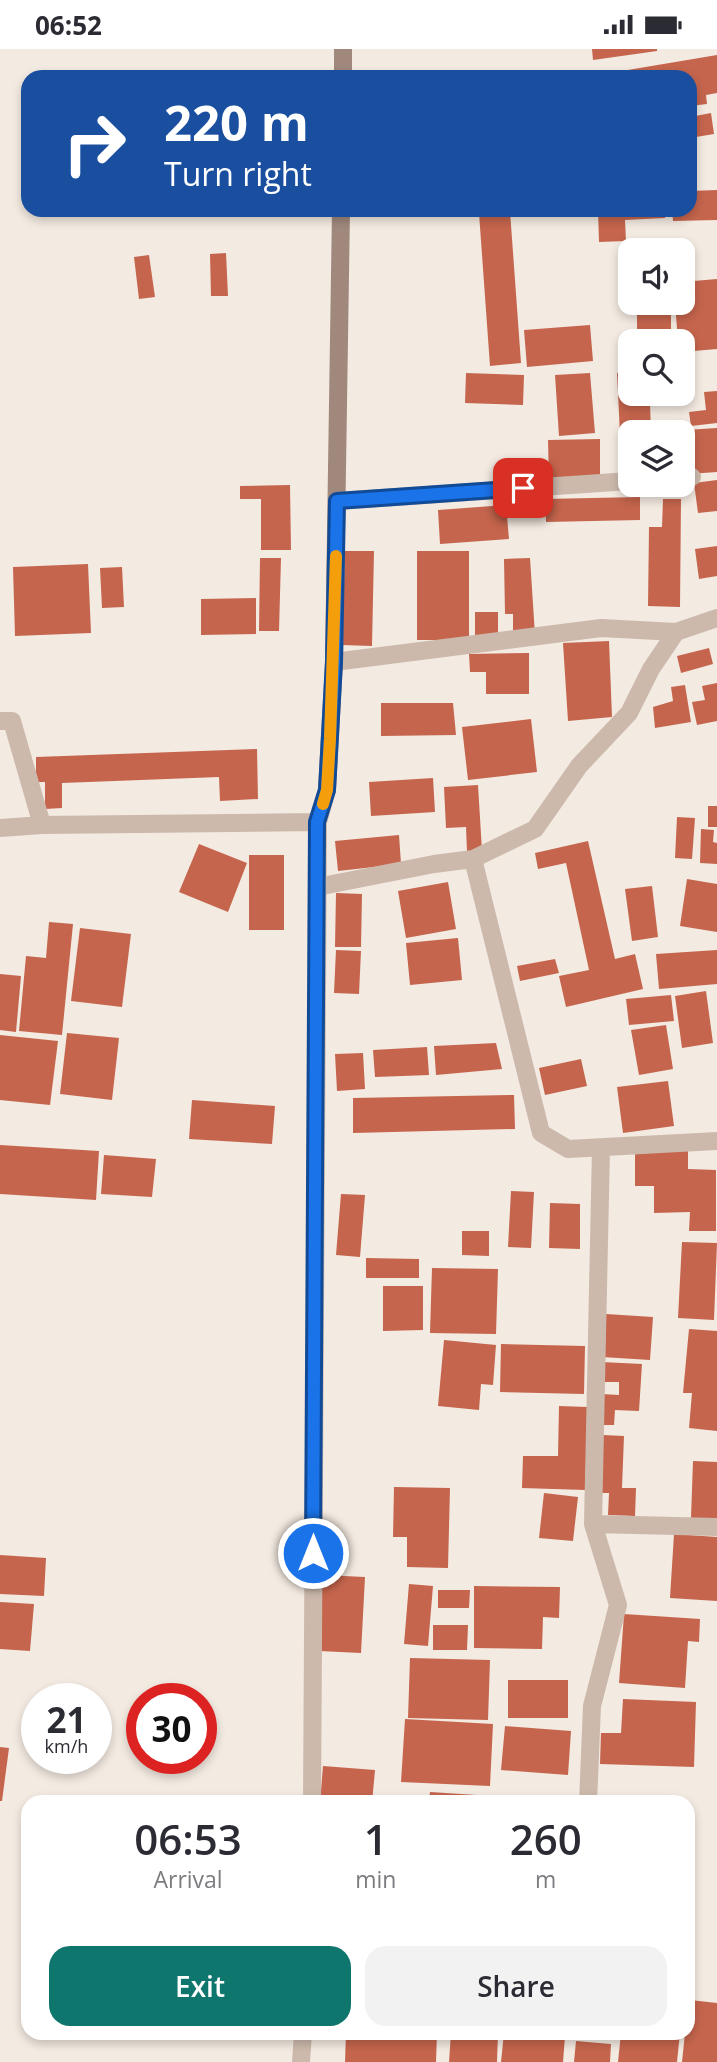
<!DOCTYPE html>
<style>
:root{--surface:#fff;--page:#f2f2f3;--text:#2b2b33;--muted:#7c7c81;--accent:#0f766e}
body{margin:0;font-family:"Open Sans",sans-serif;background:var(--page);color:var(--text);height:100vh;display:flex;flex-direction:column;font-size:26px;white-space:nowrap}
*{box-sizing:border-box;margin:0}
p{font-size:23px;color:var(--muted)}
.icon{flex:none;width:38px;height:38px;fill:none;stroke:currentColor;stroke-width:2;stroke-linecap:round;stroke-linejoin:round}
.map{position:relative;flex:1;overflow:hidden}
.sheet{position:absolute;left:21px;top:1746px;width:674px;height:245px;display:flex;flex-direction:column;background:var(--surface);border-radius:21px;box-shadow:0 4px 10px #0003}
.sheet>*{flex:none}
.top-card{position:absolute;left:21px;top:21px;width:676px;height:147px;border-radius:21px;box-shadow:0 4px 10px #0003;background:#1a4fa0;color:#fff;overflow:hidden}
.buttons{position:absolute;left:618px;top:189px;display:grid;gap:14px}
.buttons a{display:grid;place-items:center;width:77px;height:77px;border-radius:14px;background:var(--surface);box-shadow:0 4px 10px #0003;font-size:35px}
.speed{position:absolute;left:21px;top:1634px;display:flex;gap:14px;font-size:35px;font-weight:700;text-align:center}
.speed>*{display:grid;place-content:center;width:91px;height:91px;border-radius:50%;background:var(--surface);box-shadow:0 4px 10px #0003;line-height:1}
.speed small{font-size:18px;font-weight:400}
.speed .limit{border:10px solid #d22;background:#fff;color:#111}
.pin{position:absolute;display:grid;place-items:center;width:60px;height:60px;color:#fff;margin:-30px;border-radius:14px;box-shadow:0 4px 10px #0006}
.me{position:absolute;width:77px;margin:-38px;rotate:0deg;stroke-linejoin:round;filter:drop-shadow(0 0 5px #0008)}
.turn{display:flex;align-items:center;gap:24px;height:147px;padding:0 28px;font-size:32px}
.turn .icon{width:91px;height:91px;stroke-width:2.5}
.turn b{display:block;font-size:49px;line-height:60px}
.eta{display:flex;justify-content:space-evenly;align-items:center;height:119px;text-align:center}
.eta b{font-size:42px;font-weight:600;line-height:49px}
.primary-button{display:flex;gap:14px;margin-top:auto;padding:14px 28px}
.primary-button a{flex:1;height:80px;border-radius:21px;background:var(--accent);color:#fff;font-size:28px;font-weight:600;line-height:80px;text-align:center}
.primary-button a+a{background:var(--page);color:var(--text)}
.status{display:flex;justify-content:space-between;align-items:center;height:49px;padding:0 35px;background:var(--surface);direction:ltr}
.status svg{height:19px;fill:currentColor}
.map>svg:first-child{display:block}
</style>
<div class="status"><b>06:52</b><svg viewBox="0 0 49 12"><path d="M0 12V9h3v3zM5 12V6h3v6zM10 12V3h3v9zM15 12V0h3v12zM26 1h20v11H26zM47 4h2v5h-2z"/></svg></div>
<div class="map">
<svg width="717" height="2013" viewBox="0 0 717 2013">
<rect width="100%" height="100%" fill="#f3eae1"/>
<path fill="#c5654d" d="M592,0H657V2L593,11Z
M717,6V44L706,46L707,55L690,57V28H592V27Z
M711,64L714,85L690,89V68Z
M717,141V171L673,172L672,161H690V142Z
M598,161H665V169L625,171L626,192L599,193Z
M510,162L521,314L490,317L479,164Z
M226,204L228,247H211L210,205Z
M149,206L155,248L139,250L134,208Z
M717,230V300L682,303V292H678L675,254H682V233Z
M637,254L671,255V292H637Z
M590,276L593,312L527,318L524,281Z
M466,324L524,326L523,356L465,354Z
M590,324L595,384L559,387L555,326Z
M617,324H630V345H667L668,353L650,354L651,383H630V426L622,427Z
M717,342V374L691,377L689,363L706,361L704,343Z
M717,379V423L689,425L686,381Z
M600,390V430L549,431L548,391Z
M717,431V462L698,464L694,434Z
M290,436L291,501H261V450H240V437Z
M640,448V471L546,473L545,450Z
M663,450H681L680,558L648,557L649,478H662Z
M506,456L509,490L440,495L438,461Z
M717,497V527L699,530L695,500Z
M345,502H374L372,597L342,596Z
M417,502H469V591H417Z
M260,509H281L279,582H259Z
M530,509L535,586L513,587V565H505L504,510Z
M88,515L91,584L15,587L13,518Z
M122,518L124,558L102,559L100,519Z
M256,549V585L201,586V550Z
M475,563H498V590H475Z
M609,592L612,668L568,672L563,594Z
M709,599L713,615L681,624L677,607Z
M529,604V645H486V623H470L469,605Z
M717,634V672L697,676L692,653L705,651L702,637Z
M685,636L691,673L655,679L653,658L673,652L671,638Z
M381,654H453L456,686L381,687Z
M531,670L537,723L468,731L462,678Z
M257,700L258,750L220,752L219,728L62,734V759L45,760V733H36V708Z
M433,729L435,763L371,767L369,733Z
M478,736L482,802L467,803L466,778L446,779L444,738Z
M708,757H717V778H708Z
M677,768L695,769L692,810L675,809Z
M701,780L714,781L713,793L717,794V815L700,814Z
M399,786L401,815L338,822L335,792Z
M588,792L615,910L635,905L643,940L566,958L559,927L589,921L566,814L538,820L535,804Z
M199,795L247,814L228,863L179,843Z
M249,806H284V881H249Z
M687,830L717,835V883L680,877Z
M448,833L456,880L406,889L398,842Z
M652,837L658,888L632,892L625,840Z
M336,844L362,845L361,898H335Z
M49,873L73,875L62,986L19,982L26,907L46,909Z
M80,879L131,885L122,958L71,952Z
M458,889L462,931L410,936L406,894Z
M336,901L361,902L359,945L334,944Z
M717,901V935L659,940L656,905Z
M555,910L559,924L520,932L517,917Z
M0,925L21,927L16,983L0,981Z
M706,942L713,994L682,999L675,947Z
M671,946L674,972L629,976L626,950Z
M666,976L673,1020L639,1026L631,981Z
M67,984L119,989L112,1051L60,1045Z
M0,986L58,992L50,1056L0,1051Z
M496,994L502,1020L436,1026L434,997Z
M427,998L429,1026L375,1028L373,1001Z
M363,1004L365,1040L337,1042L335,1005Z
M581,1010L587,1037L545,1046L539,1019Z
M668,1032L674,1077L623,1084L617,1038Z
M514,1046L515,1080L353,1084V1049Z
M192,1051L275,1057L272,1095L189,1090Z
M0,1096L99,1102L96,1151L0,1145Z
M635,1099H688V1120L716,1121V1182H689L690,1163L654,1164V1137H635Z
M104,1106L156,1110L152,1148L101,1145Z
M511,1142L534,1143L531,1199L508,1198Z
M341,1145L365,1146L360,1208L336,1206Z
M550,1154L580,1155V1200L549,1199Z
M462,1182H489V1207L462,1206Z
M682,1193L717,1194L714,1271L678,1269Z
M366,1209L419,1210V1229H366Z
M432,1219L498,1220L496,1285L430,1284Z
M383,1237H423V1281L383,1282Z
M606,1265L653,1268L650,1311L602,1308Z
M689,1280L717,1282V1382L689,1379L692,1344H683Z
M444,1291L496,1296L493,1336L481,1335L479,1361L438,1357Z
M501,1295L585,1297L584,1345L500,1343Z
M601,1313L642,1315L639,1362L615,1361L614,1376H601L602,1345L619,1346V1333H600Z
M559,1357L588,1358L585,1441L522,1439L523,1407H558Z
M603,1386L624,1387L622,1439H636L635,1467L608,1466L609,1444H601Z
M693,1412L717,1413V1470L691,1469Z
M394,1438L450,1439L448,1519L407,1518V1488H393Z
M544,1444L578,1448L573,1492L539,1489Z
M674,1485L717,1488V1552L670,1549Z
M0,1506L46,1509L44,1547L0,1545Z
M322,1526L365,1528L361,1604L319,1602Z
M409,1535L433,1537L428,1597L404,1595Z
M474,1537L560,1538L559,1569L543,1568L542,1600L474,1599Z
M438,1541H470L469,1559H438Z
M0,1553L34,1555L30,1602L0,1600Z
M624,1565L700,1570L699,1593L688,1592L685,1639L619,1634Z
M433,1576H468L467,1601H433Z
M410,1609L490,1611L488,1671L408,1669Z
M508,1631H568V1669H508Z
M623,1650L696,1653L694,1718L600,1715L601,1684H621Z
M405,1670L493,1675L490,1737L401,1733Z
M505,1677L571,1682L568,1726L501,1721Z
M0,1698L9,1699L2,1752H0Z
M323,1717L375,1721L372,1754H320Z
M430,1743L492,1747V1754H429Z
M690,1951L717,1954V2013H682L685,1984H688Z
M346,1984H437L436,2013H345Z
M451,1984H498L497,2013H449Z
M504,1984L565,1987L563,2013H501Z
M621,1984L660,1988L661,1984H680L677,2013H618Z
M576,1992L611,1995L610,2013H574Z"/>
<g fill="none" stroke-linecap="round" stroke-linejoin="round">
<path stroke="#ccb9ac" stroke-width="18" d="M682,428H692
M337,452L630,432
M334,613L601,579L676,583
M0,672H12L42,776
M0,779L42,776L318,773
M473,810L541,1084L568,1100L717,1092
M317,838L434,815L473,810L535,780L579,717L629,664L651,620L676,583L717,569
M593,1475L717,1478
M312,1754L318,773L327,741
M588,1754L592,1657L618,1556L593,1475L601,1099
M301,2013L303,1984"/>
<path stroke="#a0887d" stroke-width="18" d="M343,28V0
M327,741L334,613L341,161"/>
</g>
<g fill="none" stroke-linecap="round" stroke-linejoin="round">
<defs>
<path id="route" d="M313,1504L317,773L327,741L334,613L337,452L523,439"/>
</defs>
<use href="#route" stroke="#114b97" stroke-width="18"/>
<use href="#route" stroke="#1a73e8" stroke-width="12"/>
<path stroke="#f59e0b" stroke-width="12" d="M323,755L327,741L330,690L336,507"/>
</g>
</svg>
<div class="buttons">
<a><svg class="icon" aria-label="sound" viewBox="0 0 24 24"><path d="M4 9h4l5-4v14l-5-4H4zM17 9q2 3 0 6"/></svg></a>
<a><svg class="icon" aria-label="search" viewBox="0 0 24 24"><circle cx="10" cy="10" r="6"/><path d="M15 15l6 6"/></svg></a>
<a><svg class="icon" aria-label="layers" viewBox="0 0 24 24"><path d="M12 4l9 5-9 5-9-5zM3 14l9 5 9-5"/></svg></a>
</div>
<div class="speed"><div>21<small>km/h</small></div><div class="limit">30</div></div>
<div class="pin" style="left:523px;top:439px;background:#d93025"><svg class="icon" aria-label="arrive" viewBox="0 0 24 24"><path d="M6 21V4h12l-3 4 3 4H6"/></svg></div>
<svg class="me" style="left:313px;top:1504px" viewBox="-20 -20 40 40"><circle r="17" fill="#1a73e8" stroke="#fff" stroke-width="3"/><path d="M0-11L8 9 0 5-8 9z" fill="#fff"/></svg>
<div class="top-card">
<div class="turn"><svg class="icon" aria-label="right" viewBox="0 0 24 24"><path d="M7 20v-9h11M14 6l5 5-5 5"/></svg><div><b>220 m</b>Turn right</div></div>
</div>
<section class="sheet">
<div class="eta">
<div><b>06:53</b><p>Arrival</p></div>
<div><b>1</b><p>min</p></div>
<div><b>260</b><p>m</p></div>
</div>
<div class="primary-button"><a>Exit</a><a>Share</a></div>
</section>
</div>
